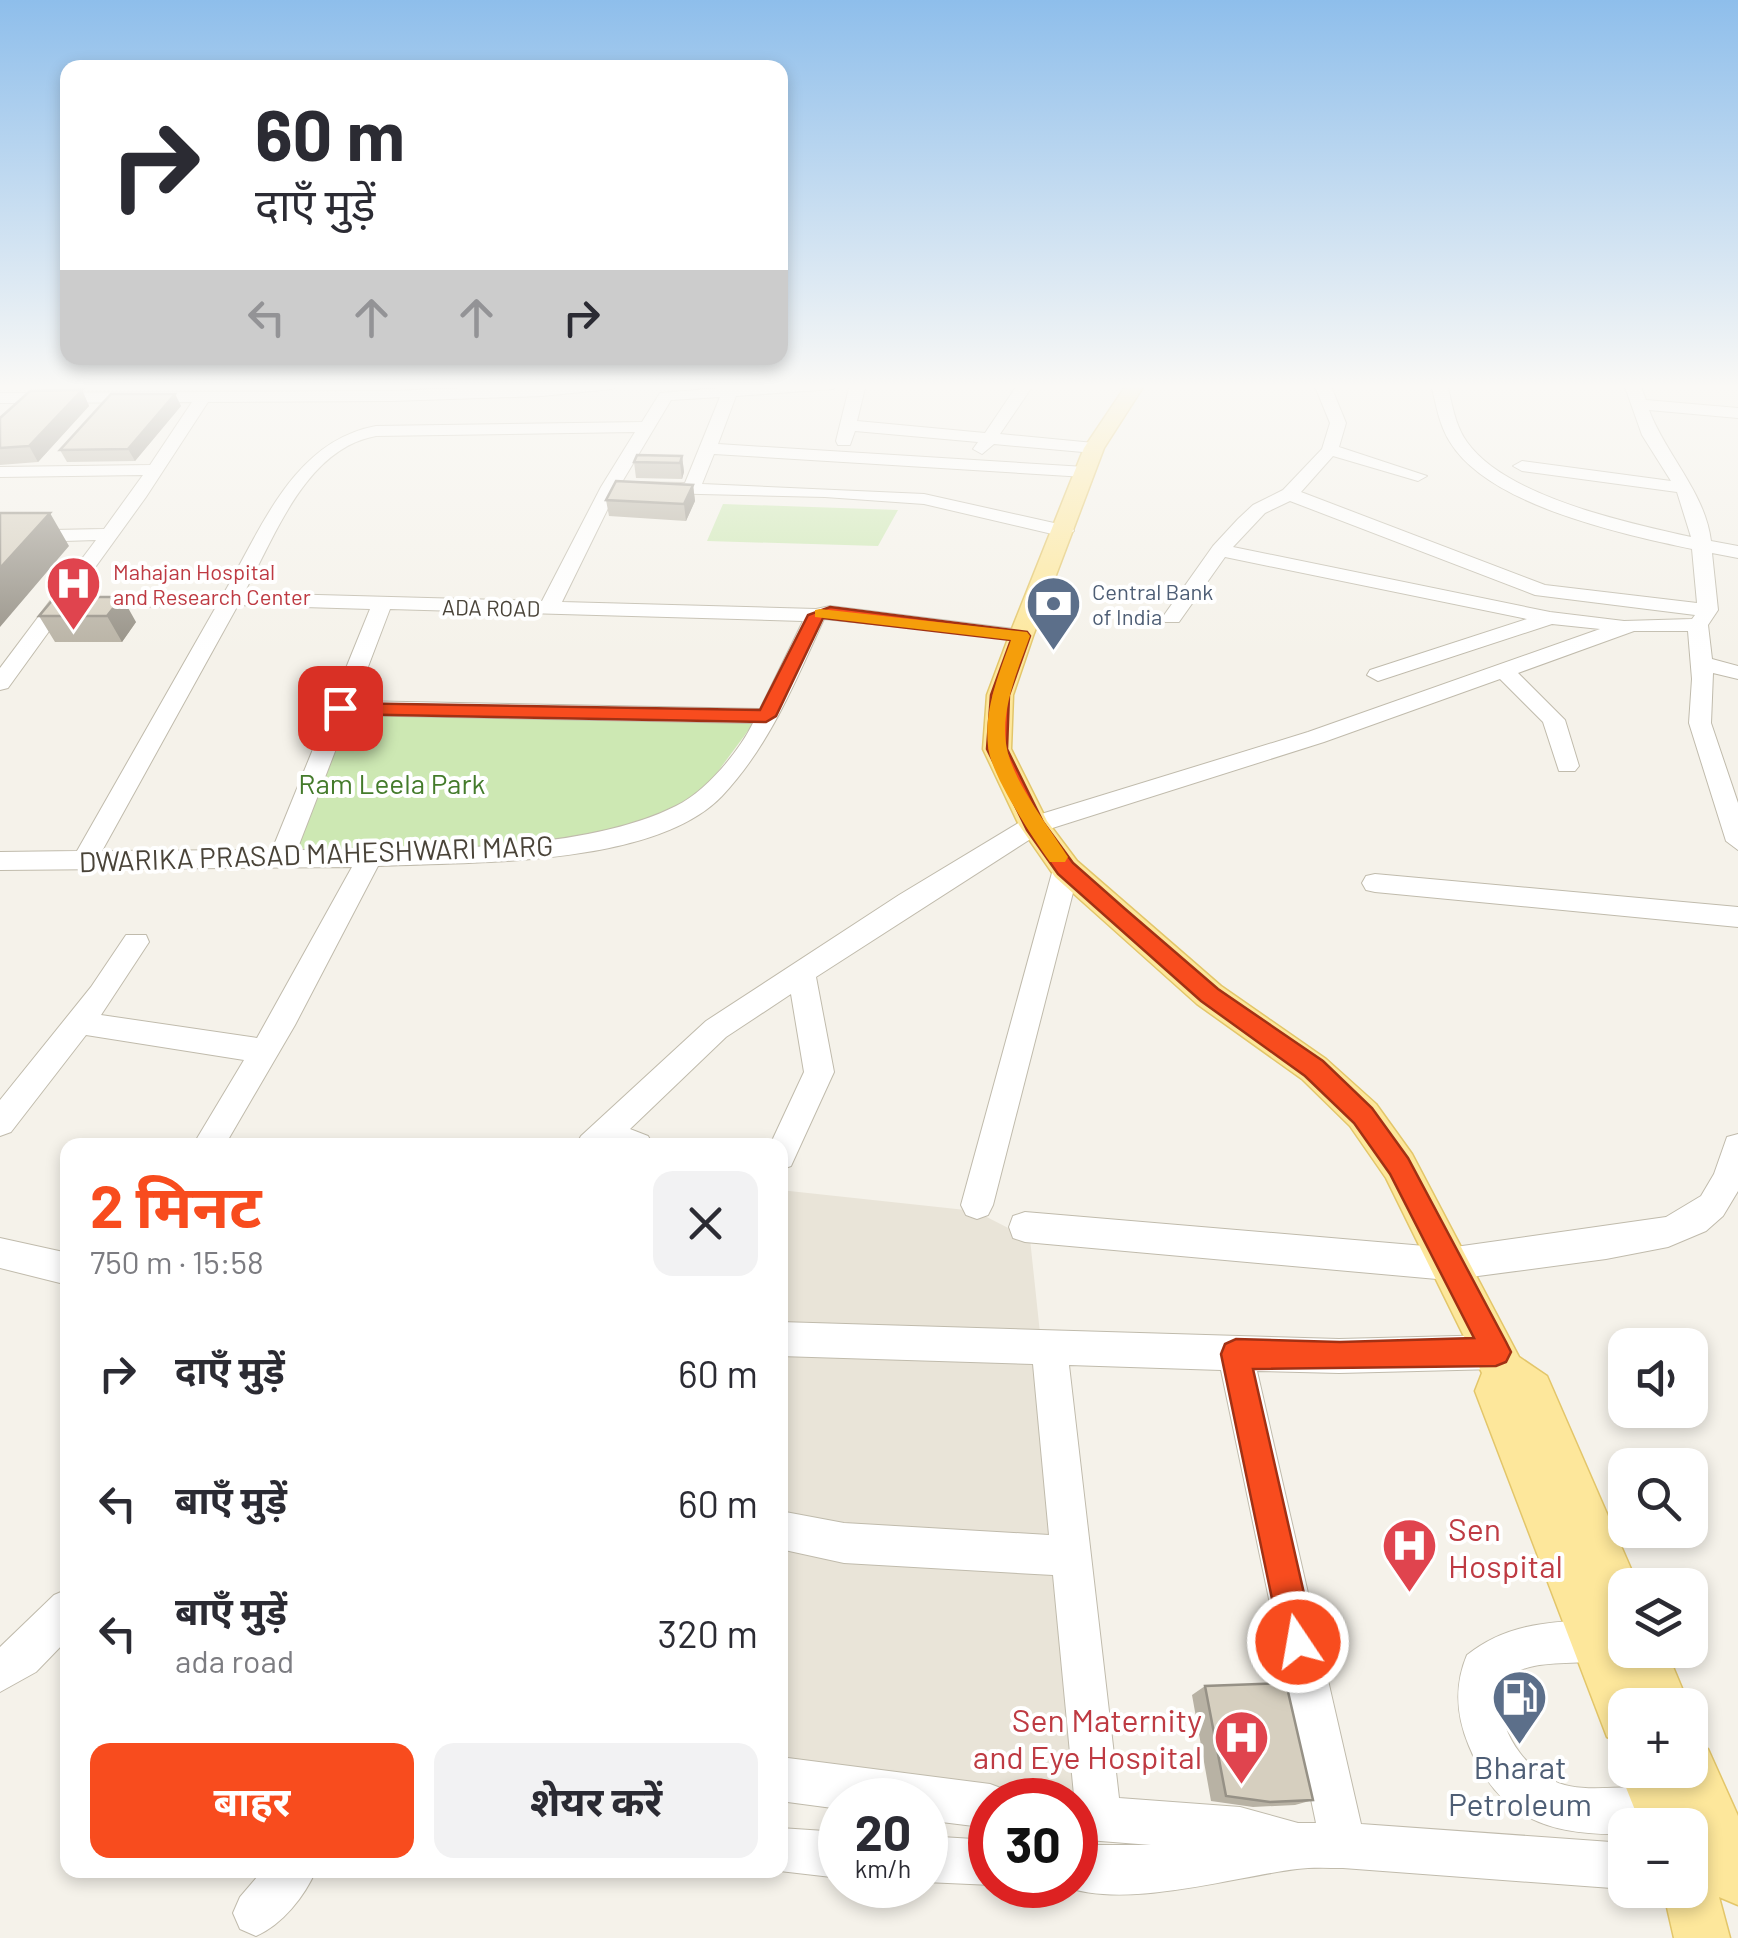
<!DOCTYPE html>
<html lang="hi">
<meta charset="utf-8">
<style>
:root{--surface:#fff;--page:#f2f2f3;--text:#2b2b33;--muted:#7c7c81;--accent:#f84c1e}
body{margin:0;font-family:Barlow,"Noto Sans Devanagari",sans-serif;background:var(--page);color:var(--text);height:100vh;display:flex;flex-direction:column;font-size:38px;white-space:nowrap}
*{box-sizing:border-box;margin:0}
p{font-size:32px;color:var(--muted)}
.icon{flex:none;width:55px;height:55px;fill:none;stroke:currentColor;stroke-width:2;stroke-linecap:round;stroke-linejoin:round}
.map{position:relative;flex:1;overflow:hidden}
.panel{position:absolute;left:60px;top:1138px;width:728px;height:740px;display:flex;flex-direction:column;background:var(--surface);border-radius:20px;box-shadow:0 5px 15px #0003}
.panel>*{flex:none}
.top-card{position:absolute;left:60px;top:60px;width:728px;height:305px;border-radius:20px;box-shadow:0 5px 15px #0003;background:#fff;color:var(--text);overflow:hidden}
.buttons{position:absolute;left:1608px;top:1328px;display:grid;gap:20px}
.buttons a{display:grid;place-items:center;width:100px;height:100px;border-radius:20px;background:var(--surface);box-shadow:0 5px 15px #0003;font-size:50px}
.speed{position:absolute;left:818px;top:1778px;display:flex;gap:20px;font-size:50px;font-weight:700;text-align:center}
.speed>*{display:grid;place-content:center;width:130px;height:130px;border-radius:50%;background:var(--surface);box-shadow:0 5px 15px #0003;line-height:1}
.speed small{font-size:25px;font-weight:400}
.speed .limit{border:15px solid #d22;background:#fff;color:#111}
.pin{position:absolute;display:grid;place-items:center;width:85px;height:85px;color:#fff;margin:-42px;border-radius:20px;box-shadow:0 5px 15px #0006}
.me{position:absolute;width:110px;margin:-55px;rotate:348deg;stroke-linejoin:round;filter:drop-shadow(0 0 8px #0008)}
.turn{display:flex;align-items:center;gap:35px;height:210px;padding:0 30px;font-size:45px}
.turn .icon{width:130px;height:130px;stroke-width:2.5}
.turn b{display:block;font-size:70px;line-height:85px}
.lanes{display:flex;align-items:center;height:95px;padding:0 30px;background:#0003;justify-content:center;gap:50px;direction:ltr}
.lanes .off{opacity:.35}
.round{display:grid;place-items:center;flex:none;width:105px;height:105px;border-radius:20px;background:var(--page)}
.summary{display:flex;align-items:center;justify-content:space-between;height:170px;padding:0 30px}
h1{font-size:60px;font-weight:700;line-height:75px;color:var(--accent)}
.primary-button{display:flex;gap:20px;margin-top:auto;padding:20px 30px}
.primary-button a{flex:1;height:115px;border-radius:20px;background:var(--accent);color:#fff;font-size:40px;font-weight:700;line-height:115px;text-align:center}
.primary-button a+a{background:var(--page);color:var(--text)}
ul{padding:0;list-style:none}
li{display:flex;align-items:center;gap:30px;height:130px;padding:0 30px}
li div{flex:1}
li b{display:block;font-size:38px}
li em{font-style:normal}
.map>svg:first-child{display:block}
</style>
<div class="map">
<svg width="1738" height="1938" viewBox="0 0 1738 1938">
<rect width="100%" height="100%" fill="#f5f2ea"/>
<path fill="#e9e4d8" d="M780,1190L975,1211L1030,1239L1091,1813L1075,1800H925L780,1792Z"/>
<path fill="#cde8b3" d="M723,504L898,510L878,546L707,541Z
M347,715L756,720L696,801L625,836L508,849L292,850Z"/>
<g fill="none" stroke-linecap="round" stroke-linejoin="round">
<defs>
<path id="minor" d="M567,384H620L612,389L542,396L391,401L208,402L146,497L8,688L0,690V668L96,540L0,543V531L104,529L143,475L0,477V467L150,465L192,402L0,403V393L391,391Z
M771,384H841L833,389L736,396L718,444L1085,467L1094,472L1085,477L714,454L702,484L924,494L1072,527L1074,531L1065,537L924,504L825,497L616,492L562,602L816,609L830,606L1021,630L1028,632L1031,636L1028,640L824,619C795,682 770,745 722,796C654,867 471,862 378,866L295,1025L225,1145H193L244,1060L86,1035L11,1132L0,1136V1100L91,987L126,935H146L149,942L101,1015L257,1038L352,867L0,870V852L77,851L217,605L89,608L79,602L82,598L224,593C262,527 294,441 376,426L642,422L660,393ZM720,397L685,483L622,482L671,400ZM635,432L601,487L542,601L244,593C275,537 305,449 376,436ZM238,605L370,609L272,850L102,851ZM390,609L803,621L760,709L355,701ZM349,715L753,723C739,752 705,792 676,806C579,855 406,849 297,850Z
M850,384H866L857,421L985,433L1018,384H1034L1000,434L1094,443L1102,448L1094,453L994,444L982,454L973,449L978,442L855,431L850,445H838L836,441Z
M1314,384H1330L1346,423L1339,447L1427,476L1418,481L1333,456L1301,492L1545,585L1697,603L1692,549C1623,534 1489,506 1450,442C1439,425 1436,404 1431,384H1447C1452,403 1455,426 1467,442C1506,497 1628,523 1691,537L1677,492L1522,471L1513,466L1522,461L1671,481L1642,435L1624,384H1640L1646,400L1738,408V418L1649,410C1666,455 1705,492 1711,541L1738,546V558L1712,553L1718,610L1708,625L1712,659L1738,666V679L1713,673L1711,723L1738,803V850L1726,841L1689,723L1692,679L1688,631H1634L1518,673L1565,720L1579,766L1575,771H1559L1543,722L1500,679L1324,742L1043,831L816,977L834,1072L791,1166L780,1170V1145H770L804,1072L791,994L726,1037L630,1129L648,1136L653,1145H576L581,1136L706,1021L899,895L1025,819L1308,732L1600,629L1552,624L1378,681L1367,675L1370,670L1527,619L1225,557L1179,622H1165L1162,618L1213,546L1238,519L1253,505L1283,490L1322,449L1330,423ZM1290,501L1535,595L1695,615L1692,619L1624,621L1550,612L1233,547L1265,513Z
M1066,860L1075,863L1079,869L993,1205L988,1215L977,1219L966,1215L961,1205L1053,869L1057,863Z
M1375,874L1738,907V927L1375,892L1366,890L1362,883L1366,876Z
M1738,1134V1191L1723,1216L1706,1231L1668,1247L1606,1259L1448,1280L1025,1242L1013,1238L1009,1227L1013,1216L1025,1212L1448,1248L1666,1217L1701,1196L1714,1174L1727,1137Z
M0,1238L68,1253V1285L0,1268Z
M780,1322L1339,1339L1496,1335L1508,1340L1514,1352L1508,1364L1496,1369L1339,1373L1257,1371L1361,1824L1625,1843V1889L1343,1868C1328,1868 1312,1867 1297,1869C1232,1877 1123,1911 1061,1885H1075V1845H1151L1075,1839V1800H1062L1074,1795L1053,1575L844,1563L780,1549V1511L844,1523L1049,1535L1033,1364L780,1356ZM1069,1365L1221,1370L1316,1823H1298L1240,1807L1119,1798Z
M68,1589V1639L36,1672L0,1692V1647L54,1595Z
M1594,1620L1609,1626L1615,1641L1609,1656C1573,1670 1534,1654 1502,1681C1498,1708 1503,1731 1520,1753C1566,1814 1621,1772 1677,1795L1683,1811L1677,1825H1625V1834C1550,1836 1499,1819 1469,1746C1456,1715 1454,1686 1467,1655C1506,1624 1547,1622 1594,1620Z
M780,1757L990,1784L1006,1790L1010,1800H990V1828L925,1820V1800H840V1809L780,1801Z
M780,1828L840,1832V1878L771,1870H780Z
M925,1836L990,1840L992,1885L925,1882Z
M263,1870H316C305,1896 282,1925 256,1936L240,1929L233,1913L240,1897Z"/>
<path id="major" d="M1127,384H1145L1104,448L1033,636L1013,695L1011,749L1047,821L1077,861L1221,986L1326,1059L1376,1104L1412,1154L1519,1357L1547,1376L1638,1585H1625V1650H1666L1689,1705H1625V1744L1607,1737L1475,1391L1482,1373L1386,1178L1350,1126L1302,1079L1197,1004L1055,877L1019,825L983,749L987,695L1009,636L1084,448ZM1615,1632L1623,1635L1619,1643Z
M1690,1741L1708,1749L1738,1816V1905L1719,1897L1730,1938H1674L1663,1890H1690V1863L1707,1870L1690,1833V1825H1641L1619,1770L1625,1756V1770H1690Z"/>
</defs>
<use href="#minor" stroke="#c0bbac" stroke-width="2"/>
<use href="#major" stroke="#e3c66a" stroke-width="3"/>
<use href="#minor" fill="#fff" fill-rule="evenodd"/>
<use href="#major" fill="#fde79b" fill-rule="evenodd"/>
</g>
<path fill="#b8b2a4" d="M82,390L89,406L38,462L0,465V418Z
M175,394L181,406L135,461L67,462L60,450Z
M682,456L684,472L682,479L636,478L634,462Z
M693,485L695,501L686,521L609,516L606,500Z
M55,597L136,622L122,642H55L39,616Z
M1205,1686L1313,1800L1295,1805L1253,1807L1211,1801L1192,1695Z"/>
<path fill="#969186" d="M82,390L89,406L38,462L29,446Z
M175,394L181,406L135,461L128,449Z
M682,456L684,472L682,479L680,463Z
M693,485L695,501L686,521L684,504Z
M50,513L69,546L0,627V568Z
M122,597L136,622L122,642L107,616Z"/>
<path fill="#d6cfbf" stroke="#969186" stroke-width="2.5" d="M82,390L29,446L0,448V418L30,391Z
M111,394H175L128,449L60,450Z
M637,455L682,456L680,463L634,462Z
M616,481L693,485L684,504L606,500Z
M0,513H50L0,568Z
M55,597H122L107,616H39Z
M1286,1683L1313,1800L1270,1802L1226,1796L1205,1686Z"/>
<linearGradient id="sky" x2="0" y2="1"><stop stop-color="#8ebeeb"/><stop offset="0.59" stop-color="#faf9f6"/><stop offset="1" stop-color="#faf9f6" stop-opacity="0"/></linearGradient>
<rect width="1738" height="655" fill="url(#sky)"/>
<path fill="#f84c1e" stroke="#a13114" stroke-width="2.5" d="M830,607L1027,632L1030,636L1009,695L1007,749L1043,822L1073,863L1124,908L1218,989L1323,1061L1372,1108L1408,1158L1506,1342L1511,1352L1506,1362L1496,1366L1253,1369L1315,1642L1310,1654L1298,1659L1286,1654L1281,1642L1221,1354L1225,1344L1236,1339L1340,1342L1474,1338L1390,1174L1354,1123L1305,1076L1201,1001L1058,874L1027,830L987,749L991,695L1011,640L823,618L776,716L766,722L340,714L331,708L340,703L760,710L808,615Z"/>
<path fill="#f59e0b" d="M820,609L1027,632L1030,636C1018,670 999,712 1007,749C1014,783 1050,828 1068,857L1065,862H1050C1033,838 990,774 988,746C984,709 999,674 1011,640L815,617V610Z"/>
<defs>
<symbol id="hospital-pin" viewBox="-11 -11 22 30"><path d="M0 17L-7.5 6A9.5 9.5 0 1 1 7.5 6Z" fill="#e0444e" stroke="#fff"/><path d="M-5-5h3v3.5h4V-5h3V5h-3V1.5h-4V5h-3Z" fill="#fff"/></symbol>
<symbol id="bank-pin" viewBox="-11 -11 22 30"><path d="M0 17L-7.5 6A9.5 9.5 0 1 1 7.5 6Z" fill="#5c6f8a" stroke="#fff"/><path d="M-6-4H6V4H-6ZM0-2.3a2.3 2.3 0 1 0 0 4.6a2.3 2.3 0 1 0 0-4.6Z" fill="#fff"/></symbol>
<symbol id="fuel-pin" viewBox="-11 -11 22 30"><path d="M0 17L-7.5 6A9.5 9.5 0 1 1 7.5 6Z" fill="#5c6f8a" stroke="#fff"/><path d="M-5.5-6h7V0h2V4h1.3V-2.5L3-4.5l.8-.8L6-3V5H2.5V1h-1V6h-7ZM-4.2-4.7v3.2H.2V-4.7Z" fill="#fff"/></symbol>
</defs>
<g fill-rule="evenodd">
<use href="#hospital-pin" x="42" y="552" width="63" height="86"/>
<use href="#bank-pin" x="1022" y="572" width="63" height="86"/>
<use href="#hospital-pin" x="1378" y="1514" width="63" height="86"/>
<use href="#fuel-pin" x="1488" y="1666" width="63" height="86"/>
<use href="#hospital-pin" x="1210" y="1706" width="63" height="86"/>
</g>
<g text-anchor="middle" dominant-baseline="central" stroke-width="8" stroke-linejoin="round" paint-order="stroke">
<g font-size="22" fill="#be3a42" stroke="#fff" text-anchor="start">
<text x="113" y="571">Mahajan Hospital<tspan x="113" dy="25">and Research Center</tspan></text>
</g>
<g font-size="22" fill="#4e5e75" stroke="#fff" text-anchor="start">
<text x="1092" y="591">Central Bank<tspan x="1092" dy="25">of India</tspan></text>
</g>
<g font-size="22" fill="#494338" stroke="#fff">
<text transform="translate(491 607) rotate(1)">ADA ROAD</text>
</g>
<g font-size="28" fill="#447b2b" stroke="#fff">
<text x="392" y="783">Ram Leela Park</text>
</g>
<g font-size="28" fill="#494338" stroke="#fff">
<text transform="translate(316 853) rotate(-2)">DWARIKA PRASAD MAHESHWARI MARG</text>
</g>
<g font-size="32" fill="#be3a42" stroke="#fff" text-anchor="start">
<text x="1448" y="1528">Sen<tspan x="1448" dy="37">Hospital</tspan></text>
<text x="1202" y="1719" text-anchor="end">Sen Maternity<tspan x="1202" dy="37">and Eye Hospital</tspan></text>
</g>
<g font-size="32" fill="#4e5e75" stroke="#fff">
<text x="1520" y="1766">Bharat<tspan x="1520" dy="37">Petroleum</tspan></text>
</g>
</g>
</svg>
<div class="buttons">
<a><svg class="icon" aria-label="sound" viewBox="0 0 24 24"><path d="M4 9h4l5-4v14l-5-4H4zM17 9q2 3 0 6"/></svg></a>
<a><svg class="icon" aria-label="search" viewBox="0 0 24 24"><circle cx="10" cy="10" r="6"/><path d="M15 15l6 6"/></svg></a>
<a><svg class="icon" aria-label="layers" viewBox="0 0 24 24"><path d="M12 4l9 5-9 5-9-5zM3 14l9 5 9-5"/></svg></a>
<a>+</a>
<a>−</a>
</div>
<div class="speed"><div>20<small>km/h</small></div><div class="limit">30</div></div>
<div class="pin" style="left:340px;top:708px;background:#d93025"><svg class="icon" aria-label="arrive" viewBox="0 0 24 24"><path d="M6 21V4h12l-3 4 3 4H6"/></svg></div>
<svg class="me" style="left:1298px;top:1642px" viewBox="-20 -20 40 40"><circle r="17" fill="#f84c1e" stroke="#fff" stroke-width="3"/><path d="M0-11L8 9 0 5-8 9z" fill="#fff"/></svg>
<div class="top-card">
<div class="turn"><svg class="icon" aria-label="right" viewBox="0 0 24 24"><path d="M7 20v-9h11M14 6l5 5-5 5"/></svg><div><b>60 m</b>दाएँ मुड़ें</div></div>
<div class="lanes"><svg class="icon off" aria-label="left" viewBox="0 0 24 24"><path d="M17 20v-9H6M10 6l-5 5 5 5"/></svg><svg class="icon off" aria-label="ahead" viewBox="0 0 24 24"><path d="M12 20V5M6 11l6-6 6 6"/></svg><svg class="icon off" aria-label="ahead" viewBox="0 0 24 24"><path d="M12 20V5M6 11l6-6 6 6"/></svg><svg class="icon" aria-label="right" viewBox="0 0 24 24"><path d="M7 20v-9h11M14 6l5 5-5 5"/></svg></div>
</div>
<section class="panel">
<div class="summary"><div><h1>2 मिनट</h1><p>750 m · 15:58</p></div><a class="round"><svg class="icon" aria-label="close" viewBox="0 0 24 24"><path d="M6 6l12 12M18 6L6 18"/></svg></a></div>
<ul>
<li><svg class="icon" aria-label="right" viewBox="0 0 24 24"><path d="M7 20v-9h11M14 6l5 5-5 5"/></svg><div><b>दाएँ मुड़ें</b></div><em>60 m</em></li>
<li><svg class="icon" aria-label="left" viewBox="0 0 24 24"><path d="M17 20v-9H6M10 6l-5 5 5 5"/></svg><div><b>बाएँ मुड़ें</b></div><em>60 m</em></li>
<li><svg class="icon" aria-label="left" viewBox="0 0 24 24"><path d="M17 20v-9H6M10 6l-5 5 5 5"/></svg><div><b>बाएँ मुड़ें</b><p>ada road</p></div><em>320 m</em></li>
</ul>
<div class="primary-button"><a>बाहर</a><a>शेयर करें</a></div>
</section>
</div>
